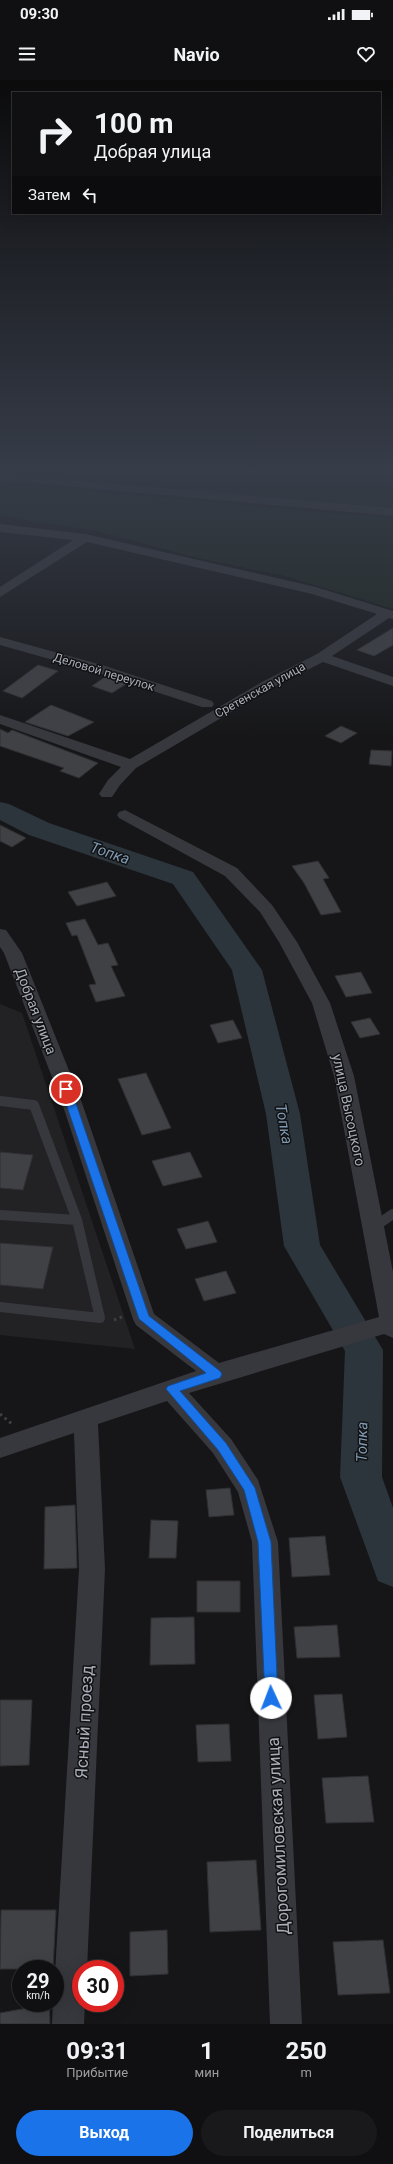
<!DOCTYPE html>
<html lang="ru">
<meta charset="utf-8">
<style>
:root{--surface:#101012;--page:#19191b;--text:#f1f3f6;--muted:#9c9d9f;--line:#303032;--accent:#1a73e8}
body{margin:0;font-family:Roboto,sans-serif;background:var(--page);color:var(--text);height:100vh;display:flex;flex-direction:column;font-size:15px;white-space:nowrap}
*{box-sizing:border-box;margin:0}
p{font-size:13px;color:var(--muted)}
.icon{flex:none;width:22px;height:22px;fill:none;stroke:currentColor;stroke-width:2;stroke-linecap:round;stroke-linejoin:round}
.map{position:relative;height:1944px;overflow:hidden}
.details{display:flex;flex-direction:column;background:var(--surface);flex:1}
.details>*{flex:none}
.guide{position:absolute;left:12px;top:12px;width:369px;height:122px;border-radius:0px;box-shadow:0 4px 16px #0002,0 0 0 1px var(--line);background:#101012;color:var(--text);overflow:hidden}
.speed{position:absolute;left:12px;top:1880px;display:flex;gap:8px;font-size:20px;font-weight:700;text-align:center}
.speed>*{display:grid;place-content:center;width:52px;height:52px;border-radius:50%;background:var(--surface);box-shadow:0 4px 16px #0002,0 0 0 1px var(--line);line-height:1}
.speed small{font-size:10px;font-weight:400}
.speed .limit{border:6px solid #d22;background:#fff;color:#111}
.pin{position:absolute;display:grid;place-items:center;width:34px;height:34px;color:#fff;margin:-17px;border:2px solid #fff;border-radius:50%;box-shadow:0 1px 4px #0007}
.me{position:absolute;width:44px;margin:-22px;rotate:358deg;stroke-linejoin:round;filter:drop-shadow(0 0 3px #0008)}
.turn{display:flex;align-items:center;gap:14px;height:84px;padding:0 16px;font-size:18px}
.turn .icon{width:52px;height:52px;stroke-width:2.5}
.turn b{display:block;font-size:28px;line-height:34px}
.then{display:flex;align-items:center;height:38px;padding:0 16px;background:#0003;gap:8px;font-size:15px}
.eta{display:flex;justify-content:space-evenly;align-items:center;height:68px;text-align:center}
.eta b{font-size:24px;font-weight:700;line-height:28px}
.action{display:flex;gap:8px;margin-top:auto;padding:8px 16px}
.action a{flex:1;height:46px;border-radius:24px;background:var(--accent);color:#fff;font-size:16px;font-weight:700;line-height:46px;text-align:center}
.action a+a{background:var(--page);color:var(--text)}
.status{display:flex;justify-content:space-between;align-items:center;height:28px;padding:0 20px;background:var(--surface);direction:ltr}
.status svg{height:11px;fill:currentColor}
header{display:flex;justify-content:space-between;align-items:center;height:52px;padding:0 16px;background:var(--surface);font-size:18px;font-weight:700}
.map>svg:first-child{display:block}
</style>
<div class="status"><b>09:30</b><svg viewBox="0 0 49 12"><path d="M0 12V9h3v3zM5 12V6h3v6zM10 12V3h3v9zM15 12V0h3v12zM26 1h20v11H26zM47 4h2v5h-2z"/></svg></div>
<header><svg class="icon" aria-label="menu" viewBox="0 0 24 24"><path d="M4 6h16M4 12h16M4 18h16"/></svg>Navio<svg class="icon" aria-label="heart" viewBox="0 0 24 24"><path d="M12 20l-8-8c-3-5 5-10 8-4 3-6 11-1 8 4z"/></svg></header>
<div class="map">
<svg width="393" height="1944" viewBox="0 0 393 1944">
<rect width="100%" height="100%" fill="#161618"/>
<path fill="#222225" d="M0,924L22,933L135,1269L0,1255Z"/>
<path fill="#1e261f" d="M0,389H393V429L79,402L0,392Z
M0,401L68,409L330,433L393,436V529L285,496L198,478L96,451L0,436Z"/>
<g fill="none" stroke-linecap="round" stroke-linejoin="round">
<path fill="#2c353c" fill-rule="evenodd" d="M0,722L9,724L49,743L193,792L262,890L300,1034L320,1165L383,1270L382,1397L393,1428V1507L378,1501L340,1397L345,1271L284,1166L266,1034L232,890L173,804L29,755L0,740Z"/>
</g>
<path fill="#404145" stroke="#303034" d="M393,548V565L374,576L357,570Z
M38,585L58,591L22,618L3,611Z
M105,597L126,604L112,613L92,606Z
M51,625L94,642L68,656L25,642Z
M341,646L357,653L341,663L325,656Z
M0,649L8,653L12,650L98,683L79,698L60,691L64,688L0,666Z
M371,670L392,671L391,686L369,684Z
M0,745L26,758L12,767L0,761Z
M318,781L329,798L323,799L341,832L321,835L304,803L292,786Z
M107,802L116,816L77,826L68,812Z
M85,839L98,865L108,863L118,885L111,886L125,916L96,922L89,905L96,904L77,855L72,856L66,843Z
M361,892L372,913L346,917L335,896Z
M370,938L380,954L360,958L351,942Z
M233,940L242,958L218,963L210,945Z
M146,993L171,1048L142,1055L118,999Z
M0,1072L33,1075L23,1110L0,1108Z
M190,1072L202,1097L163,1106L152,1081Z
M208,1141L217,1162L186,1169L177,1149Z
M0,1163L53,1167L43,1209L0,1205Z
M226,1191L236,1213L204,1221L195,1199Z
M230,1408L234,1435L209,1437L206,1410Z
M75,1425L77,1488L44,1489L45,1427Z
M151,1440L178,1441L176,1478H149Z
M325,1456L330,1495L292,1497L289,1458Z
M197,1501H240V1532H197Z
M194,1537L195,1584L150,1585L151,1538Z
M337,1545L340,1577L297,1578L294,1547Z
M342,1614L347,1657L318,1659L314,1615Z
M0,1620H32L29,1685L0,1686Z
M229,1644L231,1681L198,1682L196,1645Z
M368,1696L374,1742L326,1743L322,1698Z
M256,1780L261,1850L210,1852L207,1782Z
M1,1830H56L53,1889H0Z
M167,1850L168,1894L130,1896V1852Z
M383,1860L390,1913L338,1915L333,1862Z
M49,1924L50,1944H0V1933Z"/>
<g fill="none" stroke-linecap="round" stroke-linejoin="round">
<path stroke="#3d3f44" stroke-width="3" stroke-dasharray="2.5 3.5" stroke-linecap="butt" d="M114,1240L124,1236
M0,1334L12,1344"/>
<path stroke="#37383d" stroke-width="10" d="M0,1021L34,1025L77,1140
M0,1135L77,1140L100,1238L0,1227
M374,1147L393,1134"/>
<path fill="#37383d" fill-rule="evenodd" d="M0,394L393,428V436L0,400Z
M0,444L85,454L316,507L393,531V539L389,538L332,576L393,597V606L323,582L272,608L136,688L120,705L112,717H102L99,714L108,700L121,687L0,644V635L130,679L262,602L317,574L377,534L312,514L87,462L0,517V507L73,460L0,452Z
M0,557L102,585L212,621L214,624L212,627H202L92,591L0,565Z
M125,730L237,788L272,825L297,862L330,923L354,996L393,1192V1258L384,1254L189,1313L231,1359L258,1400L278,1462L302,1944H270L252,1462L238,1412L213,1373L167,1321L98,1344L105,1489L87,1889H81V1923H85L84,1944H52L53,1923H55V1893L79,1489L74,1353L0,1378V1358L196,1291L136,1245L133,1239L62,1023L4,873L0,867V849L6,850L22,873L82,1023L154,1234L219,1283L379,1237L334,996L312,923L279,862L260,832L225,796L119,738L117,735L119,732Z"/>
</g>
<linearGradient id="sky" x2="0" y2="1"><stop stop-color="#0c0c0d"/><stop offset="0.59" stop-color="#363c48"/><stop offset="1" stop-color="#363c48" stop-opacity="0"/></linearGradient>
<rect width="393" height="661" fill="url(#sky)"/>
<path fill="#1a73e8" stroke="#114b97" d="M66,1005L71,1009L149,1236L220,1291L222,1294L220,1298L180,1311L226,1363L255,1408L271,1462L278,1618L276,1622L271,1624L267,1622L265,1618L258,1462L244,1410L218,1370L166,1309L168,1306L206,1293L139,1239L61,1009Z"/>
<g text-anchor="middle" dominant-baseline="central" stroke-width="3" stroke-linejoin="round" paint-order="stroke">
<g font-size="12" fill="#a8adb8" stroke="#111113">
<text transform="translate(104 592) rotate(17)">Деловой переулок</text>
<text transform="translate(260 610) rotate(-29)">Сретенская улица</text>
</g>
<g font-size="14" fill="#a8adb8" stroke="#111113">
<text transform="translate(36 931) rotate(69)">Добрая улица</text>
<text transform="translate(349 1030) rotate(78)">улица Высоцкого</text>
</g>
<g font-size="15" font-style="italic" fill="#7f9bb3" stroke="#111113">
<text transform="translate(110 773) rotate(19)">Топка</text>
<text transform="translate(284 1044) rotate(80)">Топка</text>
<text transform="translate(362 1362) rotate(-89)">Топка</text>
</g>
<g font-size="17" fill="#a8adb8" stroke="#111113">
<text transform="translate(84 1642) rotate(-87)">Ясный проезд</text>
<text transform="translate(278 1756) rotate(-93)">Дорогомиловская улица</text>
</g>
</g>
</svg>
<div class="speed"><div>29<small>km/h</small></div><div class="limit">30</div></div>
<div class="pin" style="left:66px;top:1009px;background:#d93025"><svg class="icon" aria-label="arrive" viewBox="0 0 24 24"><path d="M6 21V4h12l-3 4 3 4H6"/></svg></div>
<svg class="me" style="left:271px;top:1618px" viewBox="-20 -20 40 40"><circle r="19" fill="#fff"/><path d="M0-13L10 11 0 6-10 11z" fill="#1a73e8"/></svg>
<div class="guide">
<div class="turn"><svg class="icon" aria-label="right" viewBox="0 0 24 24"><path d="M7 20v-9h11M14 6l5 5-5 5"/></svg><div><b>100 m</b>Добрая улица</div></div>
<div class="then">Затем<svg class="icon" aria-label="left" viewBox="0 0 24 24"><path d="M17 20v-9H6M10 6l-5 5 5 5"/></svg></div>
</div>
</div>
<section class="details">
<div class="eta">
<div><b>09:31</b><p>Прибытие</p></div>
<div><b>1</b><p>мин</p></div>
<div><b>250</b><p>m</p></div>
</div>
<div class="action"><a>Выход</a><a>Поделиться</a></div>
</section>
